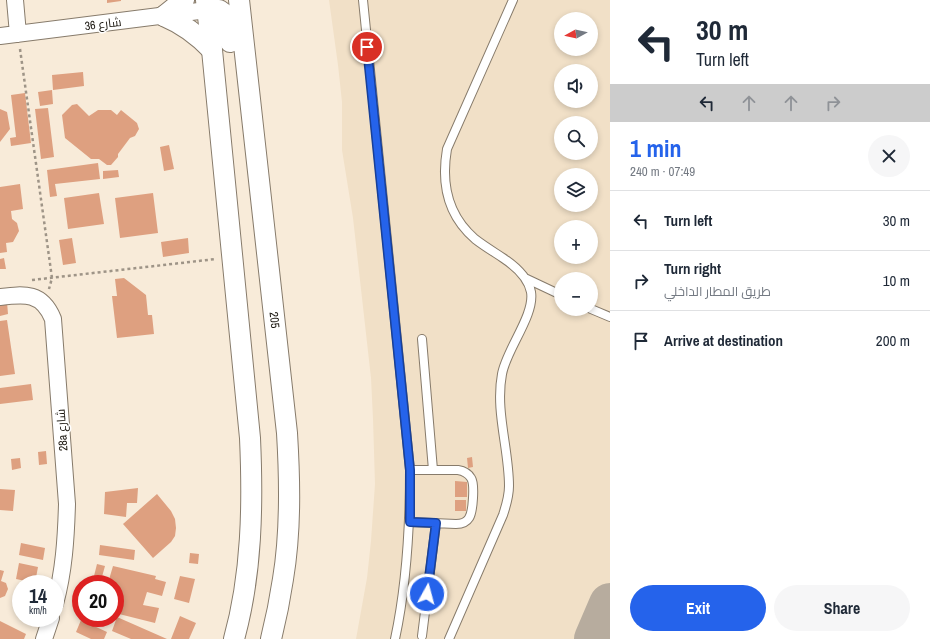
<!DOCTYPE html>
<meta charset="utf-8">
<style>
:root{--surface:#fff;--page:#f6f6f7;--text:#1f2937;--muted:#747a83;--line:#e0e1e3;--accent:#2563eb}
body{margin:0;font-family:"Archivo Narrow",Cairo,sans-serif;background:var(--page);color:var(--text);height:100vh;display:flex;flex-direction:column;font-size:15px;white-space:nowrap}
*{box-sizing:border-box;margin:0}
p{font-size:13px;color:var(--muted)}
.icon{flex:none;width:22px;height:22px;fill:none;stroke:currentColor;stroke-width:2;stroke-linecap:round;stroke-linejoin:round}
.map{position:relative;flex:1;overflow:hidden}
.details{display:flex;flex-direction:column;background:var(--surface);width:320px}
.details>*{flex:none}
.top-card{background:#fff;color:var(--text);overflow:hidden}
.needle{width:26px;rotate:262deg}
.buttons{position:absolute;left:554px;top:12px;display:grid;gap:8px}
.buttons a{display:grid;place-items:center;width:44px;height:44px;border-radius:50%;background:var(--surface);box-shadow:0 2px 6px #0003;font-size:20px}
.speed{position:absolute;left:12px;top:575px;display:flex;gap:8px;font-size:20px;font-weight:700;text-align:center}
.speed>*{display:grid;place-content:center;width:52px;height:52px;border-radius:50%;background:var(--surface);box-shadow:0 2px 6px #0003;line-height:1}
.speed small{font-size:10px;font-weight:400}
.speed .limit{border:6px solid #d22;background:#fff;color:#111}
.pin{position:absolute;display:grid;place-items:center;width:34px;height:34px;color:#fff;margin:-17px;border:2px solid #fff;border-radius:50%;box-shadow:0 1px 4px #0007}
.me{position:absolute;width:44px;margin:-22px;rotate:7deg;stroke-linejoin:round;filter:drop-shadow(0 0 3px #0008)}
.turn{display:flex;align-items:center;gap:14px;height:84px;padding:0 20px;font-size:18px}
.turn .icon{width:52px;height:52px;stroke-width:2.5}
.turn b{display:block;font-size:28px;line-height:34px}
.lanes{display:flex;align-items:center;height:38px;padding:0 20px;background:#0003;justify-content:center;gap:20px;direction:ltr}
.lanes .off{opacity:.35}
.round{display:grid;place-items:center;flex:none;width:42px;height:42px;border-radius:21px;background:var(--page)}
.headline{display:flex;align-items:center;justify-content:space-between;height:68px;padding:0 20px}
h1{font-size:24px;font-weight:700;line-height:30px;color:var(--accent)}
.cta{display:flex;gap:8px;margin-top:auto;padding:8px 20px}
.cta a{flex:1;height:46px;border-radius:24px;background:var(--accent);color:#fff;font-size:16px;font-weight:700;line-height:46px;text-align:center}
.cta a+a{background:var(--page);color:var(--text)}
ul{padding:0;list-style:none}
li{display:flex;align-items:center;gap:12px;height:60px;padding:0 20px;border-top:1px solid var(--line)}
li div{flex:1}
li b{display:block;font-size:15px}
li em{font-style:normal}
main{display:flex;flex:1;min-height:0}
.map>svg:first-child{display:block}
</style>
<main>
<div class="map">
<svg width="610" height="639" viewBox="0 0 610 639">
<rect width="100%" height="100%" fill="#f8ebd9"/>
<path fill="#f1e0c7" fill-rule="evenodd" d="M329,0H610V639H356L367,578L371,541L375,484L373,419L371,378L353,218L342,150V102L338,65ZM561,19H591V49H561ZM561,71H591V101H561ZM561,123H591V153H561ZM561,175H591V205H561ZM561,227H591V257H561ZM561,279H591V309H561Z"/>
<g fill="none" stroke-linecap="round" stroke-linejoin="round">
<path stroke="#b7ac9e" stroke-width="42" d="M595,639L610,604"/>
</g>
<path fill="#dea080" d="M107,0H121V1L107,3Z
M83,72L84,86L53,90L52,75Z
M52,90L53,104L40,106L38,92Z
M25,93L31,143L11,146L10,138L16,137L11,95Z
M77,104L89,116L98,110H111L117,115L121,110L137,123L139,129L135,136L130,138L118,154V157L111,165H107L99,159H91L65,138L62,115L72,105Z
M48,108L54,157L41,159L35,109Z
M0,109L7,112L10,129L0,142Z
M169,145L174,169L164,171L160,147Z
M98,163L100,179L55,184L57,196L50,197L47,170Z
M118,170L119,177L103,179V171Z
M20,184L23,209L11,211L12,219L17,223L19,231L13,242L6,243L7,252L0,253V187Z
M99,193L104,224L68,229L64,198Z
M153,193L158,233L120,238L115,198Z
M72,238L76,263L63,265L59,240Z
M188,238L189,253L163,257L161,242Z
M4,258L6,269H0V259Z
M124,278L146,295L148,315H152L154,334L117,338L112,296H117L115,279Z
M7,302L8,314L0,316V303Z
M7,320L15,374L0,376V321Z
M31,384L33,400L0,404V388Z
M46,451L47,464L39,465L38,452Z
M472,457L473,467L468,468L467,458Z
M20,458L21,468L12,470L11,459Z
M455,481L467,482V497H455Z
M138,488L137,503H127L126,517L104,514L105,492Z
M0,489L15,490L13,511L0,510Z
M157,494L171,511L175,519L176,528L175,536L171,542L153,558L123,524Z
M455,500H466V511H455Z
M21,543L45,548L43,560L19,555Z
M100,545L135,550L134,560L99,555Z
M190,553L199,554L198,564L189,563Z
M19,563L38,567L35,583L16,579Z
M97,564L105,566L100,584H92Z
M113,566L156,576L155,579L166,582L162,596L147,592L143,605L159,608L155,623L115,613V584L108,583Z
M0,570L4,571L1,581L6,583L8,589L5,596L0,598Z
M180,576L195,579L189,603L174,599Z
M180,616L196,623L189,639H171Z
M117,617L167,639H131L112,631Z
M79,618H101L98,626Z
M81,620L107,632L104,639H91L76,632Z
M0,621L26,634L24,639H0Z"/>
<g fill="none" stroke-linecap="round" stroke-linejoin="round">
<defs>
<path id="service" d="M363,0L410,470C410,527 407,583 395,639
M525,278L561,295
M591,309L610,317
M422,339L433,470
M410,522L456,524C461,524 466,523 469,518C473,512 475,484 471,478C468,473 464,471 458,470H410
M422,636L436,523
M449,639L503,515C506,506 509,496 509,486C509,449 495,411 502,374C506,350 535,315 531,292C528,277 515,266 503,258C494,252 484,246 475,239C447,215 441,184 447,149L513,0"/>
<path id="minor" d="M15,0L18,34
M0,36L207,10
M0,297C25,294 42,292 53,319L67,504C66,538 64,571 55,604
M44,639L51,618"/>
<g id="tertiary">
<path d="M206,0L212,50L250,438C253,505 252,574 234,639"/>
<path id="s1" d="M239,0L287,433C290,482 291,531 283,579C280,599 276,619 271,639"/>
<path d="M207,10H219L226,15L230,42"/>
<path d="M164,16C183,24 198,35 212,50"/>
<path d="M164,16L184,0"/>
</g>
</defs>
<use href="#service" stroke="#877b6b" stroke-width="10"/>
<use href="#minor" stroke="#877b6b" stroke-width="18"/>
<use href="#tertiary" stroke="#877b6b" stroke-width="22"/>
<path stroke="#9e9487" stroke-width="2.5" stroke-dasharray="3 3" stroke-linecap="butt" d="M20,49L52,278L49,289
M32,280L216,259"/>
<use href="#service" stroke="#fff" stroke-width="8"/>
<use href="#minor" stroke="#fff" stroke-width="16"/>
<use href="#tertiary" stroke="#fff" stroke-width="20"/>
</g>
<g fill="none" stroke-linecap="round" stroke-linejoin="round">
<defs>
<path id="route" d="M367,47L410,470V522L436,523L427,594"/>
</defs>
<use href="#route" stroke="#184099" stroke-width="10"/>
<use href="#route" stroke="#2563eb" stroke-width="7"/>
</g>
<g text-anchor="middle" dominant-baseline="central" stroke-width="3" stroke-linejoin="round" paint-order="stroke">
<g font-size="12" fill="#1b1710" stroke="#fff">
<text transform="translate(103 24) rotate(-7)">شارع 36</text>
<text stroke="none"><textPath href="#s1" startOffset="322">205</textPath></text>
<text transform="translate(62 430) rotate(-94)">28a شارع</text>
</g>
</g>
</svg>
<div class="buttons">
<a><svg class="needle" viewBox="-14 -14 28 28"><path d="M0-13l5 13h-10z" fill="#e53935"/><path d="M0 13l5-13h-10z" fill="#747a83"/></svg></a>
<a><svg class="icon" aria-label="sound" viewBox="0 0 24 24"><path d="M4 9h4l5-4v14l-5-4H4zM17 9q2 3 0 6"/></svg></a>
<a><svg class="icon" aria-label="search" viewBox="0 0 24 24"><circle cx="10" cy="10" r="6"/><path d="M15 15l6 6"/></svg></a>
<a><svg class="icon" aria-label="layers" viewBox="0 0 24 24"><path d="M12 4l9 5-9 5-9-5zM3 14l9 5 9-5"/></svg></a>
<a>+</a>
<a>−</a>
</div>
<div class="speed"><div>14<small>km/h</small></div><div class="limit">20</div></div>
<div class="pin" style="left:367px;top:47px;background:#d93025"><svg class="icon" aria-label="arrive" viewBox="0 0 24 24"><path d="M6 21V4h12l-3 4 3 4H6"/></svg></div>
<svg class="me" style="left:427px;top:594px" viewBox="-20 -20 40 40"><circle r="17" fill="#2563eb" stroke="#fff" stroke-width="3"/><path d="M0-11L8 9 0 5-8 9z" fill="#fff"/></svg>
</div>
<section class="details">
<div class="top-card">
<div class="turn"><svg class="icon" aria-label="left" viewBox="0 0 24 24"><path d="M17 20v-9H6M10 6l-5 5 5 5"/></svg><div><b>30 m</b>Turn left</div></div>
<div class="lanes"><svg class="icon" aria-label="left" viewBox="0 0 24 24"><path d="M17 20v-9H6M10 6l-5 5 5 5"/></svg><svg class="icon off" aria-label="ahead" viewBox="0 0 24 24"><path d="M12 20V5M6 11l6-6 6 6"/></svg><svg class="icon off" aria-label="ahead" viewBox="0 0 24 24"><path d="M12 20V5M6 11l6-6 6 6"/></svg><svg class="icon off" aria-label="right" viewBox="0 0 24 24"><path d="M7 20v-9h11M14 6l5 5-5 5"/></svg></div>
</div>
<div class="headline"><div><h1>1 min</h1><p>240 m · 07:49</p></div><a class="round"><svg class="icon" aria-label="close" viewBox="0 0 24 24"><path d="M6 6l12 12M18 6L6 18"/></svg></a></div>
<ul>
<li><svg class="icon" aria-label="left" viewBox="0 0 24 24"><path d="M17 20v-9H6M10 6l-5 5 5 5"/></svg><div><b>Turn left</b></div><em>30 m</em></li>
<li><svg class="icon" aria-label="right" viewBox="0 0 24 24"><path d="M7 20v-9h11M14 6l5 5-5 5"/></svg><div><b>Turn right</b><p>طريق المطار الداخلي</p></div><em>10 m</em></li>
<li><svg class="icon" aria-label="arrive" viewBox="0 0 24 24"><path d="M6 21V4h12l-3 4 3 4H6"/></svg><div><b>Arrive at destination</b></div><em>200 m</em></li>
</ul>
<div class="cta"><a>Exit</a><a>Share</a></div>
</section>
</main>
